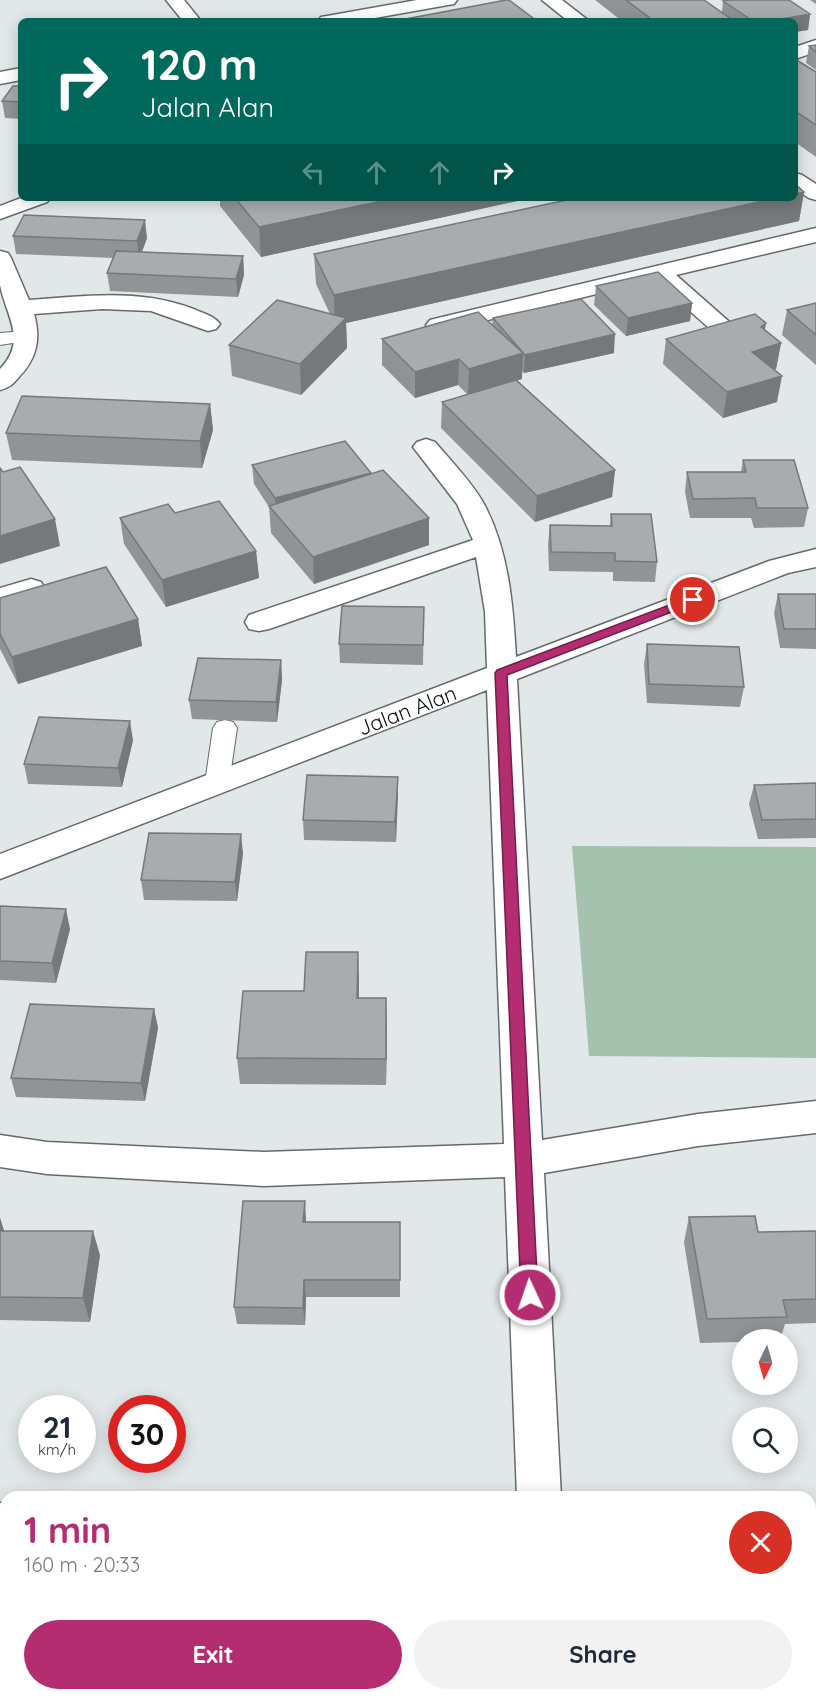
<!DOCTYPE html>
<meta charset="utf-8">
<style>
:root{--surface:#fff;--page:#f2f2f3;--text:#1f2937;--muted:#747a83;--accent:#b42d70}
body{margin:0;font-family:Quicksand,sans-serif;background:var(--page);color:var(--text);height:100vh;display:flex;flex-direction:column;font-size:22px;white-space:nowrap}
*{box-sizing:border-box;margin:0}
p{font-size:20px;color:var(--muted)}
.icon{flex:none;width:33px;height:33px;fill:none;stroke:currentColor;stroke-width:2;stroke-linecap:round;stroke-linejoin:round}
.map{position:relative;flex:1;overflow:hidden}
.details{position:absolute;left:0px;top:1491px;width:816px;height:210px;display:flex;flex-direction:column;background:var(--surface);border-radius:18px 18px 0 0;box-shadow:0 3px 15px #0003}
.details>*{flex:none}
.top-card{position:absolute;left:18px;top:18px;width:780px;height:183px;border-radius:9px;box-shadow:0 3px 15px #0003;background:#00695c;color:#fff;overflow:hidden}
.needle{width:39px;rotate:185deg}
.controls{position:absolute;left:732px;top:1329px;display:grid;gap:12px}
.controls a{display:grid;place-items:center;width:66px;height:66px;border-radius:50%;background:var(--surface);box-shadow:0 3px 15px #0003;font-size:30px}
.speed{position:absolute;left:18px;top:1395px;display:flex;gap:12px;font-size:30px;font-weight:700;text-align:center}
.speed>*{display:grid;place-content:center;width:78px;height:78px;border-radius:50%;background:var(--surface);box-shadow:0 3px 15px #0003;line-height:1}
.speed small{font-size:15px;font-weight:400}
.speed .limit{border:9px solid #d22;background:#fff;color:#111}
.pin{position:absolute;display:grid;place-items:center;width:51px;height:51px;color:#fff;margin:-26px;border:3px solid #fff;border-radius:50%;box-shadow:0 2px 6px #0007}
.me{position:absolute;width:66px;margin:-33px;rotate:357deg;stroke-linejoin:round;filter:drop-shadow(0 0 4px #0008)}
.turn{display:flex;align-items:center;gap:21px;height:126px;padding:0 24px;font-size:27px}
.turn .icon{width:78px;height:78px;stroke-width:2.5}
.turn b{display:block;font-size:42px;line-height:51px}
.lanes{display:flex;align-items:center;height:57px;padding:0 24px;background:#0003;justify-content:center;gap:30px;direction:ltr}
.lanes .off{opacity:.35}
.round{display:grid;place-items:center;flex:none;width:63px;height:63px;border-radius:32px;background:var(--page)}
.headline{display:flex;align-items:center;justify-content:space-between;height:102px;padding:0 24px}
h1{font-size:36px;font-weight:800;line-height:45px;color:var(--accent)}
.button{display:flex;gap:12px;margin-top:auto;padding:12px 24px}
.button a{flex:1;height:69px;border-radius:36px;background:var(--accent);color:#fff;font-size:24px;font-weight:800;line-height:69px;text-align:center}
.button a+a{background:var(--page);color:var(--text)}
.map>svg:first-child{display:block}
</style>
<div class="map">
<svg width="816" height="1701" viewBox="0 0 816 1701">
<rect width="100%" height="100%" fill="#e2e8e9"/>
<path fill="#a5c2af" d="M572,846L816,847V1058L589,1056Z"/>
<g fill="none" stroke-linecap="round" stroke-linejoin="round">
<defs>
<path id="service" d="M26,331L32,332L35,336L32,340L0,345V333Z
M225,720L233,722L237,728L229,783L226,789L217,792L208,789L205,783L213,728L217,722Z
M147,1695H185L184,1701H146Z"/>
<path id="minor" d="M166,0H184L201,21H183Z
M417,0H457L454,4L448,5L358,21H318L321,17L327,16Z
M542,0H562L589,21H568Z
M816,40V52L795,59V47Z
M21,68V80L0,84V72Z
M795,173L802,175L816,184V200L809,198L795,189Z
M21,198H51L47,202L0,219V206Z
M816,228V242L676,275L743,334L747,339L743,344L735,346L727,344L655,280L438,332L430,330L426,325L430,320L438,318Z
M0,251L8,253L11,258L29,300C85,296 142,288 196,310C205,314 214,316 220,324L216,329L208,331L151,311L102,309L34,314C41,339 37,358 19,377C13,384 9,388 0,390V369C28,340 6,316 0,285C0,275 0,262 0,251Z
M426,439L435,442C451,461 472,482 484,504C509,551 513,605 516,657L769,561L816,549V567L788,573L517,679L542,1140L698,1114L816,1101V1133L698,1146L544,1173L561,1497H517L505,1177L264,1186L47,1174L0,1167V1135L47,1142L264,1152L504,1144L487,690L0,879V854L487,668L485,612L476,557L269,629L259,631L249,629L245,622L249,615L473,540L457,504L413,447L417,442Z
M31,579L41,582L45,588L41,594L0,607V588Z
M0,1503H6V1549H0Z
M810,1518H816V1564H810Z"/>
</defs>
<use href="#service" stroke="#656a6b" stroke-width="2"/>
<use href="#minor" stroke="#656a6b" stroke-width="3"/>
<use href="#service" fill="#fff" fill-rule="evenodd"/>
<use href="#minor" fill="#fff" fill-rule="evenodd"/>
</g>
<path fill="#919496" d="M595,0H704L722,12L723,1L789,0L810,14L808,30L795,32V21H622Z
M810,0H816V4Z
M816,45V70L806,63L809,46Z
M795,59L816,72V157L795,142Z
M21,86V119L5,118L2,101Z
M804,192L799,221L346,323L347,348L301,395L232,376L229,345L330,314L316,284L314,254Z
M220,198H531L261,257L220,206Z
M13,236L147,238L142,252L243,256L244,275L238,297L110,291L107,273L114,258L16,254Z
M596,286L692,303L690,321L626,336L594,305Z
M816,303V365L782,335L787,310Z
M493,318L614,353L524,373L522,371V379L517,380L615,470L612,497L535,522L441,428L442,402L467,394L458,385L415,398L382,365V339L492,325Z
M765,330L781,343L776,369L774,370L777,402L723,418L663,364L666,339Z
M210,404L213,430L202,468L12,460L6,433Z
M743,460L808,508L804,527L754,528L751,518H690L685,492L687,472H741Z
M252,465L371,474L429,518V545L314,584L271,533L269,507L254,484Z
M175,513L256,551L259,578L166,607L124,544L120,518Z
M611,514L657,562L655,582L613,581V572L549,571L548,544L550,525L610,526Z
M778,594H816V649L780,648L774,613Z
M0,598L138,619L142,646L18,684L0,649Z
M424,607L423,665L340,663L339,644Z
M647,644L744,687L740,707L647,703L644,664Z
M281,660L282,680L277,722L192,719L189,700Z
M133,740L122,787L28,784L24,764Z
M398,777L396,842L304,840L303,820Z
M816,783V838L758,839L749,804L754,785Z
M243,853L237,901L144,900L141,880Z
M0,906L70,929L56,983L0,980Z
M359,979V998L387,1025L386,1085L240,1084L237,1058L304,991Z
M154,1009L158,1028L145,1101L16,1097L11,1078Z
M689,1217L758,1232L816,1231V1323L785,1324L780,1340H742V1342L700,1343L684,1242Z
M0,1218L4,1231L100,1255L90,1322L0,1320Z
M306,1222H400V1297H306L305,1325L237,1324L234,1307Z"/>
<path fill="#76787a" d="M810,14L808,30L795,32V21H771Z
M804,192L799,221L346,323L347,348L301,395L300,364L335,326L334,295L777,198H795V194Z
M396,198H531L261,257L259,227Z
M145,220L147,238L139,259L137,241Z
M243,256L244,275L238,297L236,279Z
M692,303L690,321L626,336L628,318Z
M766,323L762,349L781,343L776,369L748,378L752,352L761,327Z
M615,334L614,353L524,373L525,355Z
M523,353L522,379L468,395L469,369Z
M459,359L458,385L415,398V372Z
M782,376L777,402L723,418L727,392Z
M210,404L213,430L202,468L200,441Z
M615,470L612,497L535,522L537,496Z
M371,473L276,514L275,498Z
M429,518V545L314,584L313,557Z
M55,519L60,546L0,564V536Z
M256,551L259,578L166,607L162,580Z
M138,619L142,646L18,684L12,657Z
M281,660L282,680L277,722L276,702Z
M130,721L133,740L122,787L118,768Z
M398,777V797L396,842L395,822Z
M241,834L243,853L237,901L235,882Z
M66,909L70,929L56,983L52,963Z
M358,952L359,979L358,1024L357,998Z
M386,998L387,1025L386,1085Z
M154,1009L158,1028L145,1101L141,1083Z
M305,1201L306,1219L305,1240L303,1222Z
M0,1218L6,1237L0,1241Z
M93,1231L100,1255L90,1322L83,1298Z
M304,1280L306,1297L305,1325L303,1308Z"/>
<path fill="#a9acaf" stroke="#76787a" stroke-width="1.5" d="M506,0H509L537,21H409L406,19Z
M626,0H704L734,21H654Z
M728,0H789L810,14L771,21H753L723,1Z
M816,45V52L809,46Z
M795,59L816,72V125L795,111Z
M13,86H21V102L2,101Z
M795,184L804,192L795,194Z
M235,198H396L259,227Z
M576,198H777L334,295L314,254Z
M24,215L145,220L137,241L13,236Z
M116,251L243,256L236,279L107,273Z
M658,272L692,303L628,318L596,286Z
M581,299L615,334L525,355L493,318Z
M277,300L346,318L300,364L229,345Z
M816,303V335L787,310Z
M478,312L523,353L469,369L459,359L415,372L382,339Z
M755,314L766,323L761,327L781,343L752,352L782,376L727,392L666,339Z
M516,380L615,470L537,496L442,402Z
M22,396L210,404L200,441L6,433Z
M345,441L371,473L275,498L252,465Z
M743,460H794L808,508H757L755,498L693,499L687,472H746Z
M20,467L55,519L0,536V468L3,472Z
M383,470L429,518L313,557L269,506Z
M219,501L256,551L162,580L120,518L168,504L175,513Z
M611,514H651L657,562L615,561V553L551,552L550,525L612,526Z
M106,567L138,619L12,657L0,634V598Z
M778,594H816V629H784Z
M342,606L424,607L423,645L339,644Z
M647,644L739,647L744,687L649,684Z
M198,658L281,660L276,702L189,700Z
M39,717L130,721L118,768L24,764Z
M307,775L398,777L395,822L303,820Z
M816,783V819L762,820L754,785Z
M149,833L241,834L235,882L141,880Z
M0,906L66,909L52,963L0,961Z
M306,952H358L357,998H386V1059L237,1058L243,991H304Z
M30,1004L154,1009L141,1083L11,1078Z
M243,1201H305L303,1222H400V1280H304L303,1308L234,1307Z
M755,1216L758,1232L816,1231V1299L783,1300L787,1317L707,1319L689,1217Z
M0,1231H93L83,1298L0,1297Z
M816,1696V1701H641Z"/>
<path fill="#b42d70" stroke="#751d49" stroke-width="1.5" d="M693,596L699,600L698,602L507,675L538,1295L536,1300L530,1303L524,1300L521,1295L495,673L497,670Z"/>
<g text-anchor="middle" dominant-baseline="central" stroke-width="4.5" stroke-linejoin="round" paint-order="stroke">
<g font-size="21" fill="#0c0e0e" stroke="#fff">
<text transform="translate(407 710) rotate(-21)">Jalan Alan</text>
</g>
</g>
</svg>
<div class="controls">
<a><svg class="needle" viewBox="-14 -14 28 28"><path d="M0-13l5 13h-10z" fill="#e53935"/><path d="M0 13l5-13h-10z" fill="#747a83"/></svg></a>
<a><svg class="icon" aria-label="search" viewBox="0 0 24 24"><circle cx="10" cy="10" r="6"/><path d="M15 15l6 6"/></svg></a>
</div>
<div class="speed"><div>21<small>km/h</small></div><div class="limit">30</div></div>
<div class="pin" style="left:693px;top:600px;background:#d93025"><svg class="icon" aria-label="arrive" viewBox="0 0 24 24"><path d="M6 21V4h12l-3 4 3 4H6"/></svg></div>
<svg class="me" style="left:530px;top:1295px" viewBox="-20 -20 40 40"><circle r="17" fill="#b42d70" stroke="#fff" stroke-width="3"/><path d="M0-11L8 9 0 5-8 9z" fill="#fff"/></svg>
<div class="top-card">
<div class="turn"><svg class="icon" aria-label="right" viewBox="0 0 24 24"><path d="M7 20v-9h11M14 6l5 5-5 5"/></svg><div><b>120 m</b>Jalan Alan</div></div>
<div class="lanes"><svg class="icon off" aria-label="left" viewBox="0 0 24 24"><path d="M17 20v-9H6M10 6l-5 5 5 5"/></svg><svg class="icon off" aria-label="ahead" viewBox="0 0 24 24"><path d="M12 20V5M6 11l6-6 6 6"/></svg><svg class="icon off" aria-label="ahead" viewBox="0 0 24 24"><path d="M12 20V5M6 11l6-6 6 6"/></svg><svg class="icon" aria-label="right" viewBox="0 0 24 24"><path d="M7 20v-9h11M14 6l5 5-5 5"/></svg></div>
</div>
<section class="details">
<div class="headline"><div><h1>1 min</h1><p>160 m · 20:33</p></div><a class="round" style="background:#d93025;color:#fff"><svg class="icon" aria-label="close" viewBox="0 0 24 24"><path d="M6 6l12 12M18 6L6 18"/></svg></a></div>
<div class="button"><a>Exit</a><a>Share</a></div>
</section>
</div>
